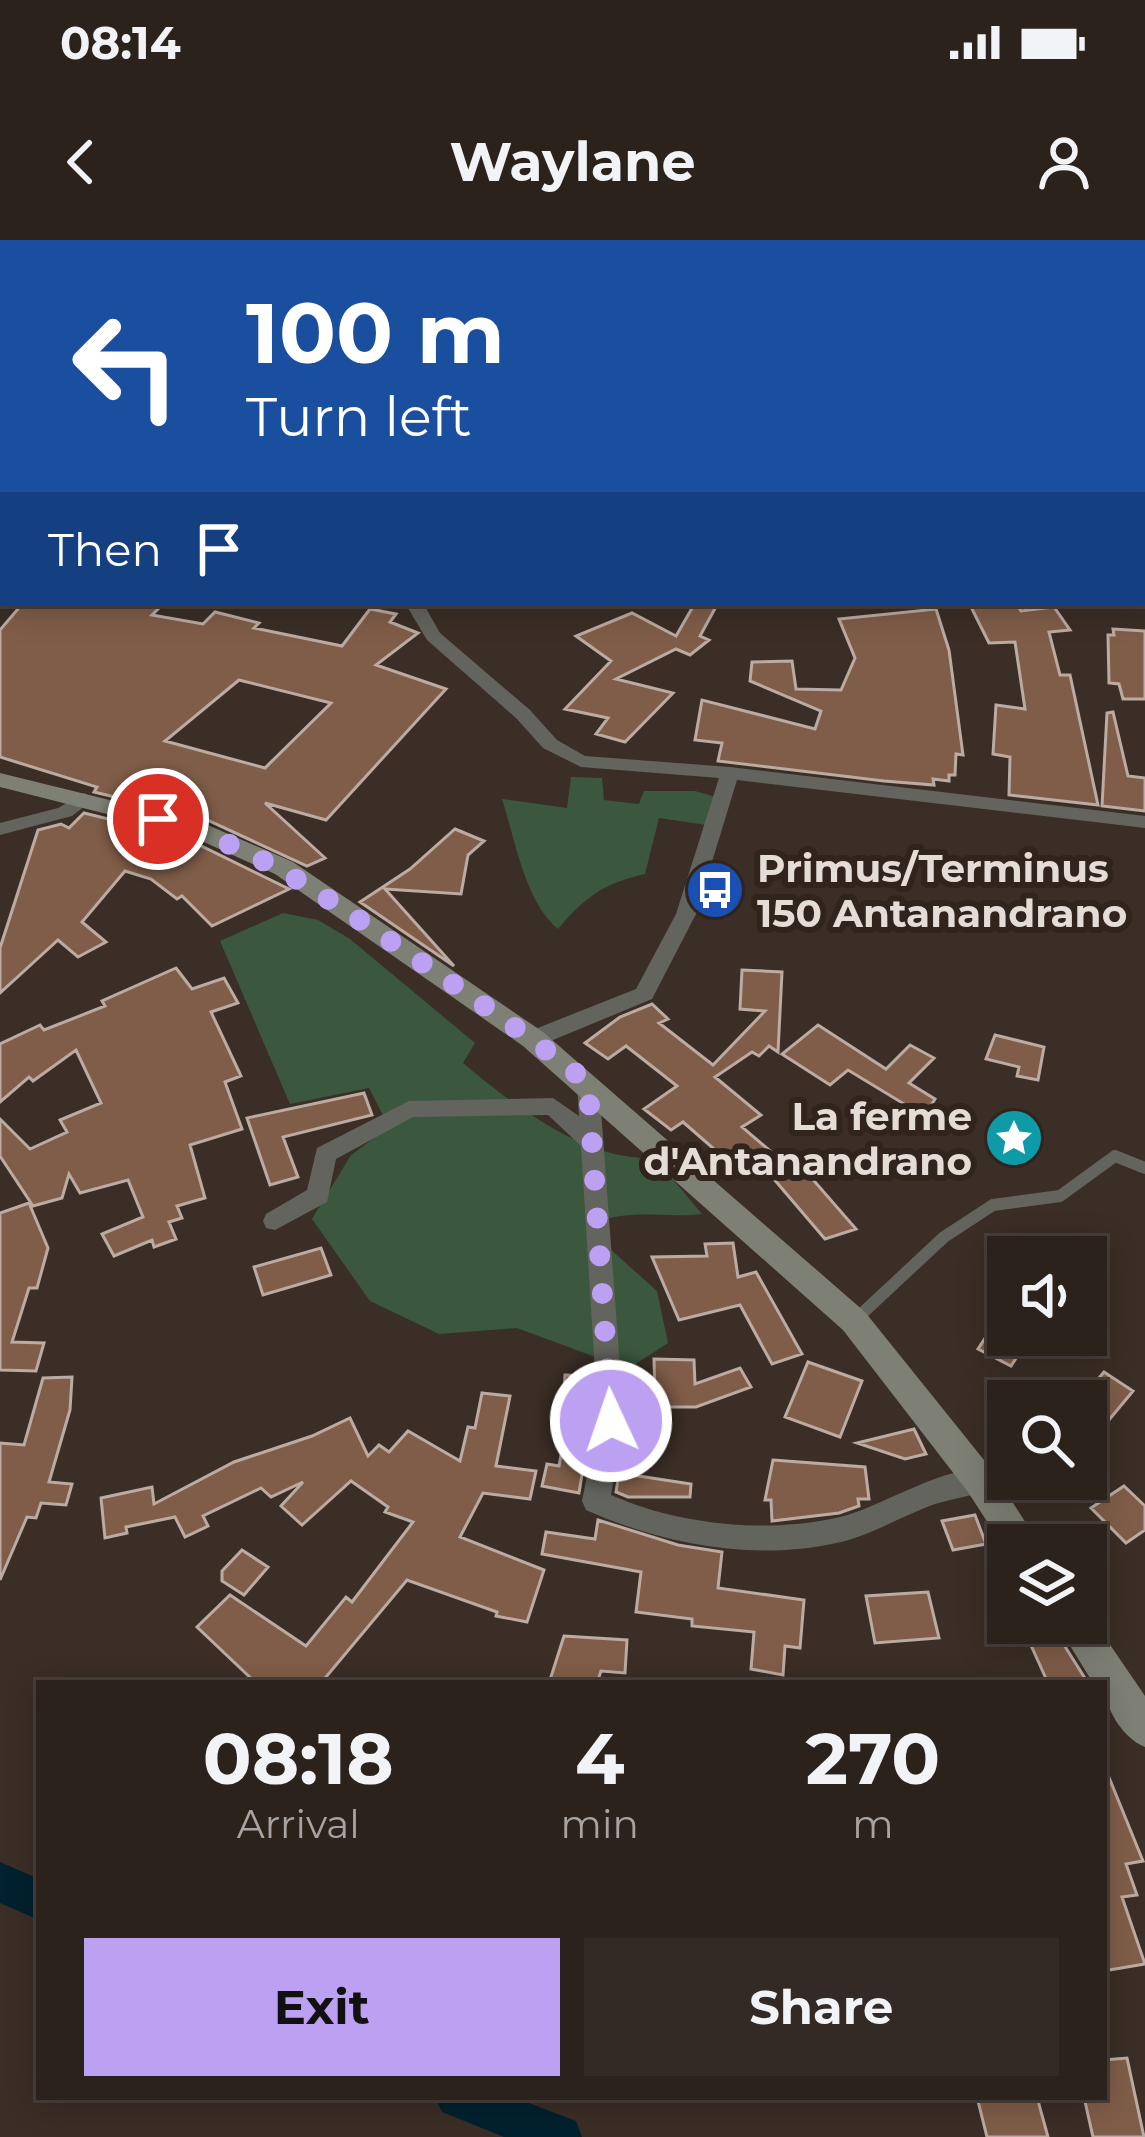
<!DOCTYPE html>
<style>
:root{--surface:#2c221c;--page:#342a25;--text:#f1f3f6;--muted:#a6a4a3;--line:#483f3b;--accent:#bca0f2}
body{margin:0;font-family:Montserrat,sans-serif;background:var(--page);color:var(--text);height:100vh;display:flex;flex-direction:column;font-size:45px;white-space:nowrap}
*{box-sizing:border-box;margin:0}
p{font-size:39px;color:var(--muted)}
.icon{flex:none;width:66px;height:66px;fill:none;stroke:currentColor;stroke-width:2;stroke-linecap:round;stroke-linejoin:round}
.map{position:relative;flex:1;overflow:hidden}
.drawer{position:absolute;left:36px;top:1440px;width:1071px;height:420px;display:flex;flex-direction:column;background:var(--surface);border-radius:0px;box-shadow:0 6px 30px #0003,0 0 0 3px var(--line)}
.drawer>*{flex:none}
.top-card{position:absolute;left:0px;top:0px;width:1146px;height:366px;box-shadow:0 6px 30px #0003,0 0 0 3px var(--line);background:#1a4fa0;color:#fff;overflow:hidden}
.controls{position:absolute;left:987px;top:996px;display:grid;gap:24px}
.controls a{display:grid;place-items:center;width:120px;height:120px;border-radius:0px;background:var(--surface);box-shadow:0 6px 30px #0003,0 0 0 3px var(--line);font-size:60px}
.pin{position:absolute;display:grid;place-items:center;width:102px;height:102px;color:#fff;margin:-51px;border:6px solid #fff;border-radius:50%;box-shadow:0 3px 12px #0007}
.me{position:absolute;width:132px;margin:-66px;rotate:357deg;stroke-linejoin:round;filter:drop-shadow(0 0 9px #0008)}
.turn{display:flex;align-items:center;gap:42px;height:252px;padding:0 48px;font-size:54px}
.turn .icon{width:156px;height:156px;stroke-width:2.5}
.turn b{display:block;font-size:84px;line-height:102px}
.then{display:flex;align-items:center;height:114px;padding:0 48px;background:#0003;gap:24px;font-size:45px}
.eta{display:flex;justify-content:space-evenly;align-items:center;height:204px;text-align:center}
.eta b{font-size:72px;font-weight:700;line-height:84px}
.button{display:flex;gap:24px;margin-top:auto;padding:24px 48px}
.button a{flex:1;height:138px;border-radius:0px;background:var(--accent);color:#111;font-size:48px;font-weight:700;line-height:138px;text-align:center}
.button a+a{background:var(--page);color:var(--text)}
.status{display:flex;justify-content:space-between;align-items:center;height:84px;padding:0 60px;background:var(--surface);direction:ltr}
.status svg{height:33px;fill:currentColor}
header{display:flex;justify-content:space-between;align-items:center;height:156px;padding:0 48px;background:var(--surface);font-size:54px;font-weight:700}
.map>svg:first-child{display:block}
</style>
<div class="status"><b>08:14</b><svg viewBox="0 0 49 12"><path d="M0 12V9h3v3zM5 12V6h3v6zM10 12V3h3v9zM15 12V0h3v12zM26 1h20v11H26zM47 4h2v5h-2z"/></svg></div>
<header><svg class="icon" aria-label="back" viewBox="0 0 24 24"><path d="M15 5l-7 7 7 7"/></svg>Waylane<svg class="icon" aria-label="person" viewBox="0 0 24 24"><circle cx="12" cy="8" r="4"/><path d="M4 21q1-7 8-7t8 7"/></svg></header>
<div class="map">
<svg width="1145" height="1897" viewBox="0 0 1145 1897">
<rect width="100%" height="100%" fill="#3a2e26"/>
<path fill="#3b583f" d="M571,537L602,538L604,560L639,564L644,551H695L723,559L714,586L659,578L645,634C604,643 585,657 558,689C525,662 515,599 502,559L567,568Z
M283,673L318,680L350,699L475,803L463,823C513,865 586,922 655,918L702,974C670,978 636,970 607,979L609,1008L657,1051L668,1103L628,1129L517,1088L439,1094L370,1061L312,979L351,915L389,887L369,848L290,864L220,701Z"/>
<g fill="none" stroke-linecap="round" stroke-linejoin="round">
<path fill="#02212e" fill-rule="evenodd" d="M0,1622L39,1639V1680L0,1663Z
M435,1857H513L576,1881L582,1897H504L442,1872Z"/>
</g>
<path fill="#7f5d48" stroke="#bbaba2" stroke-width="3" fill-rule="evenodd" d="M23,363H164L152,375L203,384L215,372L259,383L254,388L342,406L370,369L396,374L390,382L418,393L376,425L446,449L326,580L265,563L325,618L307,626L205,579L94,552L97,547L0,517V390ZM239,440L331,463L265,528L165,501Z
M695,363H718L700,396L709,400L690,415L676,409L616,439L673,453L625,502L596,494L608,478L565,469L611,421L576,396L632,373L676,396Z
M969,363H1016L1021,371L1054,367L1070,390L1049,392L1060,435H1070L1098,565L1009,555L1010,517L993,514L996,465L1025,469L1015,402L989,403Z
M936,369L949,410L963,515L956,514L955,535H949V541L933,539L934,545L884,541L718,521L722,503L695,500L702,460L815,489L821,471L750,441L752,422L792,421L796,449L841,450L855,418L839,379Z
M1113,389L1145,391V459H1123L1119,444L1109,443L1108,395H1114Z
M1113,472L1128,536L1145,538V571L1102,566L1107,473Z
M84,573L185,598L289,649L212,686L182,656L177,659L151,639L125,631L82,682L106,702L78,717L58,700L0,753V708L38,590L61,584L69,588Z
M455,589L484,601L468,615L461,654L385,649L454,726L360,662L410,629Z
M176,728L192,749L224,738L238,763L211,772L241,836L225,842L242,889L190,905L205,958L177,966L182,978L169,982L176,999L154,1007L152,1000L114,1016L102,994L143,977L128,940L80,953L69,934L62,958L33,966L0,916V879L30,909L67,892L60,880L101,863L76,810L33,841L29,837L0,862V804L40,785L44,790L105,766L102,761Z
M742,730L782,732L778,812L769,806L759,816L752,812L715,837L761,875L742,887L802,938L809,935L856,989L825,999L750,911L730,923L683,882L671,890L644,869L677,846L626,806L608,819L585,803L620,777L652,764L668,779L659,783L713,825L765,771L740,769Z
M818,785L886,829L910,805L934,818L909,843L935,859L924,876L848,830L830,845L782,814Z
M995,795L1044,807L1038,840L1017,836L1019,827L986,819Z
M364,853L372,875L283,897L298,937L270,945L247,878Z
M29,963L48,1008L37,1048H29L12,1102L44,1103L36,1131L0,1130V973Z
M733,1003L738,1037L756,1032L802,1114L772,1124L740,1065L679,1080L652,1017L707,1016L705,1004Z
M321,1008L331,1035L263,1055L254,1027Z
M1008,1063V1095H1031L1011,1126L978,1109Z
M654,1119L694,1120L695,1144L740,1128L751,1147L696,1167H640L655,1159Z
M808,1122L862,1141L840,1197L785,1177Z
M1104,1132L1133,1151L1099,1192L1086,1183V1153Z
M565,1135L591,1136L593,1167L563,1166Z
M72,1137L70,1170L49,1242L72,1244L66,1265L41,1263L36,1278L27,1277L0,1340V1203L24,1205L43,1138Z
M482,1153L510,1156L496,1226L536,1231L530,1259L483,1253L460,1297L544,1330L527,1382L496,1376L497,1372L407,1340L321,1443H256L197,1387L230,1355L306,1406L346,1357L352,1362L413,1282L385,1272L388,1267L351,1241L302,1285L281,1266L303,1242L271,1257L261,1248L203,1276L208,1286L185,1297L175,1277L126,1287L127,1293L105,1298L101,1258L152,1247L154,1264L234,1222L312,1196L350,1178L368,1216L379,1205L389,1212L408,1191L460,1221L468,1187L475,1188Z
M566,1188L589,1191L579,1253L542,1246L547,1224L559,1226Z
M914,1189L926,1214L905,1219L857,1203Z
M773,1220L865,1227L869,1259H858L859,1266L839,1273L772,1281L771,1260H765Z
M619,1233L691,1244L690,1257H628L616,1252Z
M1124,1246L1145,1266V1290L1126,1303L1091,1268Z
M975,1275L986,1304L953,1310L942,1281Z
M598,1280L678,1305L722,1312L718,1348L804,1360L800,1408L785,1406L783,1435L751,1429L754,1392L692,1386V1379L636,1372L641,1332L542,1314L546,1292L595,1299Z
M242,1310L268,1327L244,1355L222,1341V1331Z
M928,1352L939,1398L875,1403L866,1356Z
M1052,1386L1088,1443H1048L1025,1392Z
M564,1396L627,1400L625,1433L601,1431L597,1443H549Z
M1106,1530L1143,1621L1126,1624L1137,1655L1122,1657L1145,1724L1109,1730L1104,1715Z
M1127,1818L1144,1897H1093L1084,1857H1104V1820Z
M977,1857H1037L1048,1897H987Z"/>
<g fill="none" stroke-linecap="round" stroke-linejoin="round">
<path stroke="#63645d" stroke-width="12" d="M855,1080L944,997L993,965L1060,956L1115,916L1145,928"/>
<path fill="#63645d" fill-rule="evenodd" d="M0,311L3,312V322L0,321Z
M405,363H423L440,393L530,470L557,500L585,516L730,527L1145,576V588L737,540L696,674L652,759L541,805H525L522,799L525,793L636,749L676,674L719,538L581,527L543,508L516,478L427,400Z
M84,553L94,559L72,576L0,595V583L58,568Z
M588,835L599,843L624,1181L611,1255C679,1285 767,1294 840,1277C879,1269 953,1219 990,1232L994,1241L990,1250C969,1257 947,1259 927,1267C898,1278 871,1295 841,1302C757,1322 664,1305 586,1270L582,1261L598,1181L581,906L548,875L413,877L336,919L327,962L275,990L266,988L263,981L266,974L307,950L317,908L409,861L553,858L579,876L577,843Z"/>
<path fill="#7f8075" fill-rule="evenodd" d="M675,0H693L673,3Z
M3,200V212L0,213V201Z
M0,533L203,583L293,622L543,792L865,1072L992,1230L1040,1305H1008V1314L968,1252L843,1090L523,806L275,634L186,594L0,547Z
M1087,1371L1145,1456V1507C1122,1498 1104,1467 1104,1443H1093L1056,1383H1086Z"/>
</g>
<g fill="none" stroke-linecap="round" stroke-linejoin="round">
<path stroke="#bca0f2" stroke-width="21" stroke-dasharray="0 37.8" d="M158,579C257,606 324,656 408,713C469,755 530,796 588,843L611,1181"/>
</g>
<defs>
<symbol id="bus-disc" viewBox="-11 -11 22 22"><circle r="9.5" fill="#1a4fb4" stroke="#30241c"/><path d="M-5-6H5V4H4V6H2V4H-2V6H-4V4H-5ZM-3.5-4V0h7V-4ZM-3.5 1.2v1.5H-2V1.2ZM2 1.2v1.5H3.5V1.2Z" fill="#fff"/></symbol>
<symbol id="sight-disc" viewBox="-11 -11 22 22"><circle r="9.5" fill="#0f9aa8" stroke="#30241c"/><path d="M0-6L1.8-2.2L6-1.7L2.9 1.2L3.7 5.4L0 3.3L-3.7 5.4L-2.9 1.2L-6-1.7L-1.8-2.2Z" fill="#fff"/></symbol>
</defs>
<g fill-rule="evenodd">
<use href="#bus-disc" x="682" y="617" width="66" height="66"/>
<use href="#sight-disc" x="981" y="865" width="66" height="66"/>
</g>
<g text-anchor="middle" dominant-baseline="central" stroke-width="12" stroke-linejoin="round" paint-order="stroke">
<g font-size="39" font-weight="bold" fill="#e4dcd7" stroke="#30241c" text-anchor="start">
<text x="757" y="628">Primus/Terminus<tspan x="757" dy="45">150 Antanandrano</tspan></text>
<text x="972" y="876" text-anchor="end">La ferme<tspan x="972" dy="45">d'Antanandrano</tspan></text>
</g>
</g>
</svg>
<div class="controls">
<a><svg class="icon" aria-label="sound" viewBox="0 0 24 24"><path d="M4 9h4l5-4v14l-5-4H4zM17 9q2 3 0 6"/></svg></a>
<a><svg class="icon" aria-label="search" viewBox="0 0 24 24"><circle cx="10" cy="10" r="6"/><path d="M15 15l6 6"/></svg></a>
<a><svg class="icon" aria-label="layers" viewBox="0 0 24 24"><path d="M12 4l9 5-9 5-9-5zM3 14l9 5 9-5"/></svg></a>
</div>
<div class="pin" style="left:158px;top:579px;background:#d93025"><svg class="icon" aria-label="arrive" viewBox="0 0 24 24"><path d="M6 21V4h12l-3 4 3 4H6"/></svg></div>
<svg class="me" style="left:611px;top:1181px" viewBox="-20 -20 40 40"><circle r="17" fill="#bca0f2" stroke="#fff" stroke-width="3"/><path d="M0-11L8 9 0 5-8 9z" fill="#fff"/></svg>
<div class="top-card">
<div class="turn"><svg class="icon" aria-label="left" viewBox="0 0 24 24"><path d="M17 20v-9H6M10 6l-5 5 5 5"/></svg><div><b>100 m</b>Turn left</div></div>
<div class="then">Then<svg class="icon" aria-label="arrive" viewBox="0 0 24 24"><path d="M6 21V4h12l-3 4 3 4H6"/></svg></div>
</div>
<section class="drawer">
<div class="eta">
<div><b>08:18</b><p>Arrival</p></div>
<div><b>4</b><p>min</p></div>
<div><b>270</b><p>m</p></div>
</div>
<div class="button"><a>Exit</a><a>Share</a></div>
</section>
</div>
